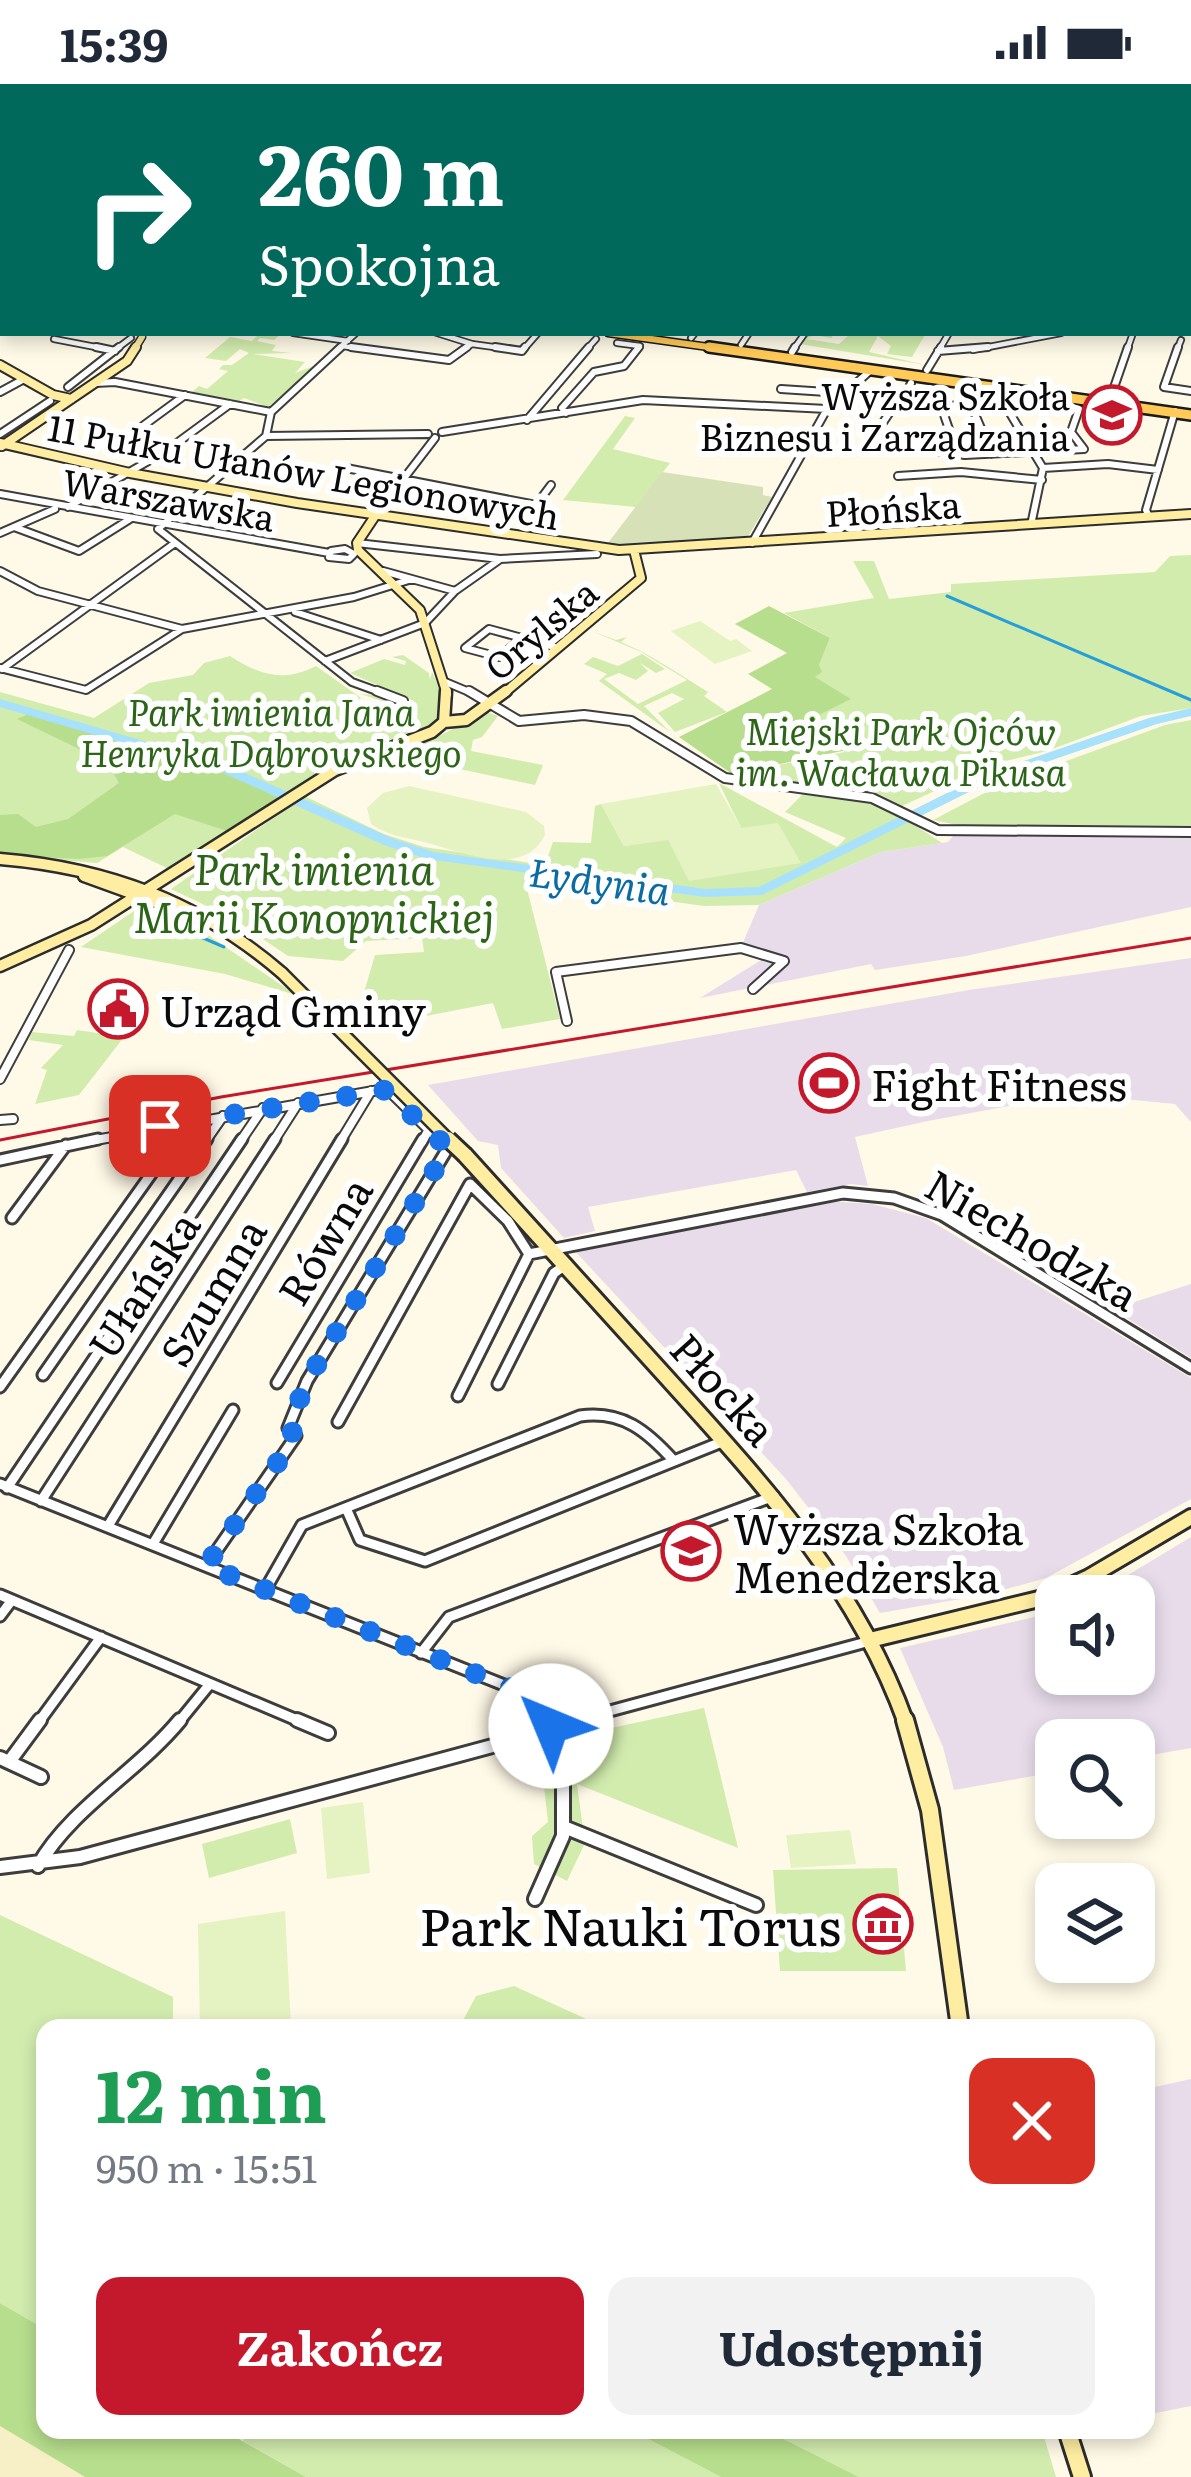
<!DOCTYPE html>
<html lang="pl">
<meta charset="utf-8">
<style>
:root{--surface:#fff;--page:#f2f2f3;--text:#1f2937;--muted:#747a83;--accent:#c4182c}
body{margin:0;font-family:Literata,serif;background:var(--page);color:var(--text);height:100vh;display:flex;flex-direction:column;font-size:45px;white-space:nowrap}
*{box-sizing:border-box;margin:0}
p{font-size:39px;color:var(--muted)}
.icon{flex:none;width:66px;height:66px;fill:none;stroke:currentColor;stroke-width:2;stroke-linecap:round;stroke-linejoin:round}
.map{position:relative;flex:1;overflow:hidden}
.panel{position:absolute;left:36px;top:1935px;width:1119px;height:420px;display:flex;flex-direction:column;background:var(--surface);border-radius:24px;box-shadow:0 6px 18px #0003}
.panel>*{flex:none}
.guide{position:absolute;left:0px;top:0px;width:1191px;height:252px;box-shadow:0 6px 18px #0003;background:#00695c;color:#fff;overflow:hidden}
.buttons{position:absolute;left:1035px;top:1491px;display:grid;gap:24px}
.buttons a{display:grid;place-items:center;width:120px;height:120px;border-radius:24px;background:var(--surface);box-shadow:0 6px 18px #0003;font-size:60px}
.pin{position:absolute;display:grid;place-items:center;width:102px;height:102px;color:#fff;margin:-51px;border-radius:24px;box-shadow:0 6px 18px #0006}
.me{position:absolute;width:132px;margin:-66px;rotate:315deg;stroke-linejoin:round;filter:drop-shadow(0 0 9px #0008)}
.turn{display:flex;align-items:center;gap:42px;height:252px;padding:0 60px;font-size:54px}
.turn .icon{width:156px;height:156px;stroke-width:2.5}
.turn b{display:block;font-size:84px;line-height:102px}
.round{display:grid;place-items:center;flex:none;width:126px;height:126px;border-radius:24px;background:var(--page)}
.summary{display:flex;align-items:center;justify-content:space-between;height:204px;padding:0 60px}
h1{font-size:72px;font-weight:700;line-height:90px;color:#1e9e55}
.button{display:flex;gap:24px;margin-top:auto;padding:24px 60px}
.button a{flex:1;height:138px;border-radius:24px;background:var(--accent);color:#fff;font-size:48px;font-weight:700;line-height:138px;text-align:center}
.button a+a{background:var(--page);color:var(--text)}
.status{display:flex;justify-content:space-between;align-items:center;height:84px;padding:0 60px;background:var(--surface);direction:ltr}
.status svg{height:33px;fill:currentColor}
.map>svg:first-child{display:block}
</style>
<div class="status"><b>15:39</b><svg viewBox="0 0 49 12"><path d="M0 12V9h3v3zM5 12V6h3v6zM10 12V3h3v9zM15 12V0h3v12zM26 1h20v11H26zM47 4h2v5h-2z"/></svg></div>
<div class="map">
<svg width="1191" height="2393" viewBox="0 0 1191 2393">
<rect width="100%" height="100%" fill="#fff9e7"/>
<path fill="#e8dcea" d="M1185,751L1191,754V823L966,872L875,886L871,880L700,914L766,873L742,861L759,821L881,768L948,758L953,752Z
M1191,874V1038L1175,1020L1074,1010L928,1037L855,1053L868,1102L851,1100L807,1108L796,1086L588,1123L595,1147L564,1154L501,1084L498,1061L478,1057L428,1001L969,906Z
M828,1117L872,1120L926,1134L1191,1294V1415L1046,1494L989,1510L880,1529L846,1472L786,1395L574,1166Z
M1191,1200V1274L1112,1225Z
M1191,1453V1664L1134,1674V1656H1056V1688L954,1706L943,1663L900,1564L1056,1528V1590H1134V1512H1093Z
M1191,1995V2322L1146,2331V2005Z"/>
<path fill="#f7efc5" d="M0,2342L85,2393H0Z"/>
<path fill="#d2ecae" d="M260,249H282L274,256L260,254L257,257L276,261L272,267L292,269L253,270L305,278L295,289L319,280L268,323L244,314L239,317L192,308L199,302L207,305L228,287L219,285L223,281H232L249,269L240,265L226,277L205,274L230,253L252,257Z
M807,249H835L831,254L814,251L806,255L839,260L851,249H926L912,273L887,270L891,262L878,252L869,268L926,281L800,260Z
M625,332L635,334L613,365L670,379L636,423L563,416Z
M1191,471V624L1141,632L1047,667L993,680L902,722L881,711L732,690L845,668L802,639L850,615L814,593L830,554L784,529L874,514L853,477H874L889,515L951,508V500L1155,488L1170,472Z
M592,547L616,556L627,553L621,558C652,571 679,590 708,608L704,612L727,628L675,648L658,629L684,615L672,609L644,622L670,648L599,597L607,590L584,580L593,573L618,582L642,570L665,585L656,589L640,579L648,587L636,596L619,589L604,595L638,620L687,596L641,568Z
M403,571L429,589L430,596L432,588C441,606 447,622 435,640L371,668L365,664H331L324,669L341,678L171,786L123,763L97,779L0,771V608L94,634L149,599L193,591L204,579L230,572C260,591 283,599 316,582L361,614L347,623L350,626L342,638L345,644L360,648L359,642L393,626L382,640L396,622L361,610L382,612L373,613H384L402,624L414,617L350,589L384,575L405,581L406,577L392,573Z
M486,628L498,632L482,653L473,656L471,667L543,681L535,701L408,674L421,661Z
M1191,636V743L962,742L933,736L998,702L1165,641Z
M719,699L837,763L846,754L785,728L804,709L884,721L942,759L881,768L759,821L704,822L525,797L560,935L502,945L493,919L395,938L360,922L375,871L424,868L422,854L366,857L343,877L288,872L232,834L171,805L288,724L283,719L298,709L384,750L424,763L545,781L553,758L591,759L595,722L601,720L624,762L741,744Z
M140,823L202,847L296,911L225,890L81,863Z
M77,946L124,953L79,1011L35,1020L47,986L41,984L63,961L29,956L32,948L74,952Z
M704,1624L738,1764L577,1700L585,1759L567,1797L534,1780L532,1752L548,1738L544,1702L530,1693L528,1662Z
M290,1735L297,1769L209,1794L202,1760Z
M897,1784L906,1887H780L773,1786Z
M0,1831L173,1913V1944H45V2245L0,2219Z
M514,1902L606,1944H459L476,1912Z
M248,2346H631L721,2393H306L243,2357Z
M766,2346H1042L1056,2393H859Z"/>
<path fill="#b7de8c" d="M769,522L830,554L819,581L822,588L815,593L851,615L803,639L847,666L732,690L679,653L772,605L748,590L787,569L735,540Z
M33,628L225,685L285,712L227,747L175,730L107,772L79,775L0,771V731L18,730L36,743L68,735L119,699L108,679L17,635Z
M0,2219L45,2245V2346H223L306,2393H85L0,2342Z
M631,2346H766L859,2393H721Z"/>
<path fill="#d7e1b8" d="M662,388L763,403V411L772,413L747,454L630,462L608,459Z"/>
<path fill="#e5f2c1" d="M700,537L730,557L736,555L752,567L715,580L671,547Z
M716,700L741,744L778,739L801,779L689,797L668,756L624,762L601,720Z
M409,702L526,728L544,742L545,751C523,795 462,768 428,759C409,754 387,752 371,740L367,724L383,709Z
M363,1718L370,1789L327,1795L321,1724Z
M850,1746L856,1780L791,1784L786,1751Z
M285,1827L291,1944H200L198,1840Z"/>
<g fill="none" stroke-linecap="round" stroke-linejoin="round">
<path stroke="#289ed8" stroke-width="3" d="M982,0L987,3
M947,512L1191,616
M150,831L224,863"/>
<path fill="#a7e1fb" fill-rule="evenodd" d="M0,615L229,682L394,755L434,768L705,805L759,803L983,691L1149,634L1191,624V632L1157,640L991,697L762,811L705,813L427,775L384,761L221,688L0,623Z"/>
<defs>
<path id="street-far4" d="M161,0L236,3
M245,3L250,0
M293,249L348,257
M437,249L472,260L463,266
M691,254L695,249
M54,255L111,266
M617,259L640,262L637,266
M472,260L516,266
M741,261L749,249
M342,262L374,266
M115,266L131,254
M337,266L356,249
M523,266L538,249
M586,266L596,255
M793,266L805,249
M939,266L949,249
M973,266L1061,249
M1127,266L1133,249
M1177,266L1181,256"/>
<path id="street-far3" d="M96,263L115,267
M351,263L449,276L467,263
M495,263L522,267L525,263
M1178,263L1164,303L1191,307
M938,267L988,263
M792,268L795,263
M927,286L941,263
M95,299L115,298L271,328
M911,299L903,316L913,318
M68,303L119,263
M781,305L842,309
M0,308L24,295
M1109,318L1128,263
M971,321L992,370
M1005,321L1043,384L1031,441
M1065,321L1079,325L1071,348L1084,365L965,371L870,358L894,322Z
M566,329L562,324L594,288L624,282L639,263
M527,336L589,263
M442,348L643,316L827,325
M0,350L50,317
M951,351L984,354
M266,352L158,445L352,598L385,610
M266,352L428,350
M266,352L271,328L341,263
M915,365L923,354L951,351L941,322
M166,367L121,358L185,311
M341,383L536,421L551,401
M1043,384L1108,380L1158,386
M898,392L961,388L1042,396
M0,410L329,469
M68,423L166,367L230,320
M375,432L435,354
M1149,433L1146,426L1175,327
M14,443L79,467L130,435
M0,449L55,425
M357,459L500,475L597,470
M752,459L827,325L871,286
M345,465L354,470L349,475L329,473L331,467Z
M0,487L38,507L182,545
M383,487L455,507
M295,528L381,556
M489,545L522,554L499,573L465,564Z
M522,554L558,564
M325,577L425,539L455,507L499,476
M0,584L86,606L182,545L354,513L412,495
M2,585L175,459
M443,597L474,610"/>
<path id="street-far2" d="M377,607L403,617
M469,607L519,637L584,631L631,637L725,694L872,714L938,746L1191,748
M567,937L556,888L741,864L784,877L753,905
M0,995L69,866
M0,1036L13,1035
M84,1058L379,1006L391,1009L441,1058
M174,1058L188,1038
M205,1058L223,1032
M240,1058L263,1024
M273,1058L298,1019
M340,1058L371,1007
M422,1058L428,1047"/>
<path id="street-far1" d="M0,1076L98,1055
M12,1134L66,1061
M43,1291L207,1055
M277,1299L423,1055
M498,1300L554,1189L567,1180
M0,1303L176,1055
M458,1312L529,1170L843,1109L894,1114L942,1131L1191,1284
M338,1338L470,1100L508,1137L529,1170
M0,1400L529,1611L555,1631
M7,1404L242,1055
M41,1417L275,1055
M346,1424L360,1456L425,1477L724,1357
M108,1442L342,1055
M153,1460L233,1326
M206,1482L296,1352L288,1344L307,1297L448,1064L438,1055
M265,1506L302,1441L580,1332C622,1326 647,1347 674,1377
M0,1511L304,1639
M0,1532L12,1516
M421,1569L449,1533L774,1412
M580,1635L870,1557
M38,1639L101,1553
M178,1639L209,1601"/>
<path id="street" d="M297,1636L328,1649
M0,1674L41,1693
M9,1678L40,1636
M564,1743L756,1821
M38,1782C70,1725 138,1687 180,1636
M0,1783L80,1773L552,1646
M535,1815L563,1752V1654"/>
<path id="secondary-far4" d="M134,266L142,253"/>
<path id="secondary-far3" d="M0,281L53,311L71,315
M0,359L130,389L297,419L619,466L1191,430
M2,362L127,277L136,263
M375,432L357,459L358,466L420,526L447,610
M503,610L641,494L634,466"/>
<path id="secondary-far2" d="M444,638L466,636L506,607
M0,775C108,784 200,818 282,889
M84,792L189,830
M0,882L91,841L335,686L432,648L444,638L446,607"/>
<path id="secondary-far1" d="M465,1071C533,1146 600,1220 668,1295C764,1401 857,1502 906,1639
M874,1555L1043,1514L1089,1493L1191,1433"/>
<path id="secondary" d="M905,1636L930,1726L960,1944
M1067,2346L1082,2393"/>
<path id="primary-far1" d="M446,3L450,0
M608,249L730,266"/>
<path id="primary" d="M709,263L1191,331"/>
</defs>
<use href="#street-far4" stroke="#3d3d3d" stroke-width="8"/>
<use href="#street-far3" stroke="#3d3d3d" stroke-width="10"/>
<use href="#street-far2" stroke="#3d3d3d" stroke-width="12"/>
<use href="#street-far1" stroke="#3d3d3d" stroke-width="15"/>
<use href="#street" stroke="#3d3d3d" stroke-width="18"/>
<use href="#secondary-far4" stroke="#2c2c2c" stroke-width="9"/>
<use href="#secondary-far3" stroke="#2c2c2c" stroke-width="12"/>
<use href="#secondary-far2" stroke="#2c2c2c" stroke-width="15"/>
<use href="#secondary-far1" stroke="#2c2c2c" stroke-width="20"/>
<use href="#secondary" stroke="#2c2c2c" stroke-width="22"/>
<use href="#primary-far1" stroke="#1b1b1b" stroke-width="9"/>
<use href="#primary" stroke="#1b1b1b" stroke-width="14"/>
<use href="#street-far4" stroke="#fff" stroke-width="4.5"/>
<use href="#street-far3" stroke="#fff" stroke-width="6"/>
<use href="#street-far2" stroke="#fff" stroke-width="8"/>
<use href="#street-far1" stroke="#fff" stroke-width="9"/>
<use href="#street" stroke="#fff" stroke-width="12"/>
<use href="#secondary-far4" stroke="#ffeea2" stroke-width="6"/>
<use href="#secondary-far3" stroke="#ffeea2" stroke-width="8"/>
<use href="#secondary-far2" stroke="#ffeea2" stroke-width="10"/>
<use href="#secondary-far1" stroke="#ffeea2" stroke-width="14"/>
<use href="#secondary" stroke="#ffeea2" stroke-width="16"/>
<use href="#primary-far1" stroke="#ffca57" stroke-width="6"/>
<use href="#primary" stroke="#ffca57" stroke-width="9"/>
<path stroke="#c4182c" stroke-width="3" d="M0,1056L221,1013L1191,854"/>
<defs>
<path id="secondary-bridge-far1" d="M282,889L451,1058"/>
<path id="secondary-bridge" d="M448,1055L465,1071"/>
</defs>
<use href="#secondary-bridge-far1" stroke="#2c2c2c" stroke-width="15" stroke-linecap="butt"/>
<use href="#secondary-bridge" stroke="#2c2c2c" stroke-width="20" stroke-linecap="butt"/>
<use href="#secondary-bridge-far1" stroke="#ffeea2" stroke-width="10"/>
<use href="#secondary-bridge" stroke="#ffeea2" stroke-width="14"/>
</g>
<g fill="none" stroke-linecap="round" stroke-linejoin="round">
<path stroke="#1a73e8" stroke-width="21" stroke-dasharray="0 37.8" d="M160,1042L385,1006L448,1064L307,1297L288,1344L296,1352L206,1482L529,1611L555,1631L551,1642"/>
</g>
<defs>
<symbol id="university-ring" viewBox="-11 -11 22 22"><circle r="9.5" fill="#fff" stroke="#c4182c" stroke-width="1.5"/><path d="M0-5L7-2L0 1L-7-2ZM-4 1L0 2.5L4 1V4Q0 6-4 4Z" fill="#c4182c"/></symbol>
<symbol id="civic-ring" viewBox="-11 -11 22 22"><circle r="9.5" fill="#fff" stroke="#c4182c" stroke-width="1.5"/><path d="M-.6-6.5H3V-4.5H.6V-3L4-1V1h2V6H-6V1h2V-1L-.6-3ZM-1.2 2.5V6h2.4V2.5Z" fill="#c4182c"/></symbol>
<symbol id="stadium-ring" viewBox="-11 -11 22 22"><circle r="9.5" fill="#fff" stroke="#c4182c" stroke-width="1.5"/><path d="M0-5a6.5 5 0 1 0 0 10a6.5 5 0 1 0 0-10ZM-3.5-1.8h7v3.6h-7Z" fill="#c4182c"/></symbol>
<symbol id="museum-ring" viewBox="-11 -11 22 22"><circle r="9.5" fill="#fff" stroke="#c4182c" stroke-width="1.5"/><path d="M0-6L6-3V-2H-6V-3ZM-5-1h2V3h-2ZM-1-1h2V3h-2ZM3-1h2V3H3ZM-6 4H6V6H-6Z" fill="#c4182c"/></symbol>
</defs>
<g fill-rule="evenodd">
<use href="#university-ring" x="1079" y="298" width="66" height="66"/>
<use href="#civic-ring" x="85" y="892" width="66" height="66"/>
<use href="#stadium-ring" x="796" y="966" width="66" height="66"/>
<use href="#university-ring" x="658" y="1434" width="66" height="66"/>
<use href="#museum-ring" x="850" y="1807" width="66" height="66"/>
</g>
<g text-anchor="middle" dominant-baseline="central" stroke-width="12" stroke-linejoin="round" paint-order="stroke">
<g font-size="36" fill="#0a0a0a" stroke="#fff" text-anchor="end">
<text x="1070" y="310">Wyższa Szkoła<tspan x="1070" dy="41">Biznesu i Zarządzania</tspan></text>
</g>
<g font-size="36" fill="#0a0a0a" stroke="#fff">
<text transform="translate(304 386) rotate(10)">11 Pułku Ułanów Legionowych</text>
<text transform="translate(169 414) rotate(10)">Warszawska</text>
<text transform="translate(893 423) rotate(-4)">Płońska</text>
<text transform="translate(540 544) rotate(-40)">Orylska</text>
</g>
<g font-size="36" font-style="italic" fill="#2c6517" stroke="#fff">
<text x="271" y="626">Park imienia Jana<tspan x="271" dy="41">Henryka Dąbrowskiego</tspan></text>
<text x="901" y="645">Miejski Park Ojców<tspan x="901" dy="41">im. Wacława Pikusa</tspan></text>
</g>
<g font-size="39" font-style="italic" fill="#0b6ca4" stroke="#fff">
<text transform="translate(600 795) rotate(8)">Łydynia</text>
</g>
<g font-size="42" font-style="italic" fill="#2c6517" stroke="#fff">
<text x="314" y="783">Park imienia<tspan x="314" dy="48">Marii Konopnickiej</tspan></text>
</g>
<g font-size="42" fill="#0a0a0a" stroke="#fff" text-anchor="start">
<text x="160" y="925">Urząd Gminy</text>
<text x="871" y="999">Fight Fitness</text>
<text x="733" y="1443">Wyższa Szkoła<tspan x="733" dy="48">Menedżerska</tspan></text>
</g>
<g font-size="42" fill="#0a0a0a" stroke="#fff">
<text transform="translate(1033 1154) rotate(30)">Niechodzka</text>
<text transform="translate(323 1156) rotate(-59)">Równa</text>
<text transform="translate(142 1200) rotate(-57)">Ułańska</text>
<text transform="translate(211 1207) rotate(-59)">Szumna</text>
<text transform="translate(725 1304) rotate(48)">Płocka</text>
</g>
<g font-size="51" fill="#0a0a0a" stroke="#fff" text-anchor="end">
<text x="841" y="1840">Park Nauki Torus</text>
</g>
</g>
</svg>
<div class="buttons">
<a><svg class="icon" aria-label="sound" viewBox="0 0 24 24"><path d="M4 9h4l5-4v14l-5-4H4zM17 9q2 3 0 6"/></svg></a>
<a><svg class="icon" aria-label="search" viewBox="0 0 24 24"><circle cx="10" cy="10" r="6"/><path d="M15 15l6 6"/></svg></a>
<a><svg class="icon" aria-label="layers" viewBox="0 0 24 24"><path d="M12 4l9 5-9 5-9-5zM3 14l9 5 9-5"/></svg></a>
</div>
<div class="pin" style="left:160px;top:1042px;background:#d93025"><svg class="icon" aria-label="arrive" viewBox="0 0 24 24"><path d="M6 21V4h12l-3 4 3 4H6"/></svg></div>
<svg class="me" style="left:551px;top:1642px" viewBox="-20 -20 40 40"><circle r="19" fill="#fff"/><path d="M0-13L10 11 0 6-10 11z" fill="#1a73e8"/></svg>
<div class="guide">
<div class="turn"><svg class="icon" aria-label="right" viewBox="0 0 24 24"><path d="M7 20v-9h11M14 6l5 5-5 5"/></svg><div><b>260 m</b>Spokojna</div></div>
</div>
<section class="panel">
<div class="summary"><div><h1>12 min</h1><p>950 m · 15:51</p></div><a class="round" style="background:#d93025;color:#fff"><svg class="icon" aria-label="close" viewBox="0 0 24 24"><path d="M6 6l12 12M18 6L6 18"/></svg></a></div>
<div class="button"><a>Zakończ</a><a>Udostępnij</a></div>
</section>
</div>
